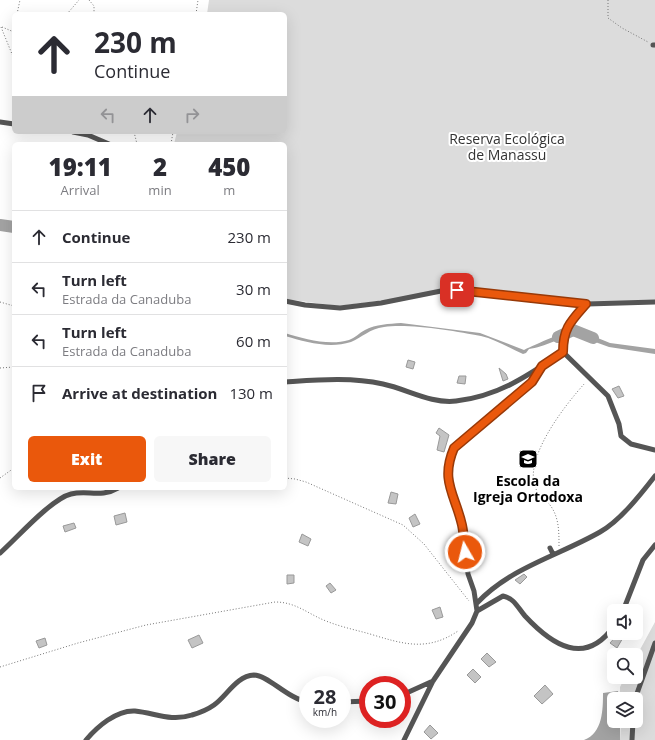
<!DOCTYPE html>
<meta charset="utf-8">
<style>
:root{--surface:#fff;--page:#f7f7f7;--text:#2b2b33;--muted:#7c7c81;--line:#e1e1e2;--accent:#ea580c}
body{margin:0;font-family:"Open Sans",sans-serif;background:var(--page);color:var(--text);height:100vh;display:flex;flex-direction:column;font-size:15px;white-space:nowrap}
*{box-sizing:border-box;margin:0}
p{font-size:13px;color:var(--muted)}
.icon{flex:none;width:22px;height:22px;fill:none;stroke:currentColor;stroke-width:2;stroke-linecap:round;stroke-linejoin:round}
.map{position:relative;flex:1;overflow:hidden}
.panel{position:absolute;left:12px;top:142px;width:275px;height:348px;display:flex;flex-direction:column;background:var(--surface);border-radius:6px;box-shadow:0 4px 16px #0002}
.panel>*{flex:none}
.guide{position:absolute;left:12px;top:12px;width:275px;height:122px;border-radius:6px;box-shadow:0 4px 16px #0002;background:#fff;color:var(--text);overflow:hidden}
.tools{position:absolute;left:607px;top:604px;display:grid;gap:8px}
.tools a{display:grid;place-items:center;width:36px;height:36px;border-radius:6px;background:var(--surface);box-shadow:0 4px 16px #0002;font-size:20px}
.speed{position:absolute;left:299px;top:676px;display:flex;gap:8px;font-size:20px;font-weight:700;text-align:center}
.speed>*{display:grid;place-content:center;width:52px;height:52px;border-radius:50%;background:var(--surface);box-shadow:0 4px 16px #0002;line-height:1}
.speed small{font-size:10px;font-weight:400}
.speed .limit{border:6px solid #d22;background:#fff;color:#111}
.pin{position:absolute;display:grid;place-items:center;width:34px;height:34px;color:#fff;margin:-17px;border-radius:8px;box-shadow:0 2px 6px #0006}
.me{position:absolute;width:44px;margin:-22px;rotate:352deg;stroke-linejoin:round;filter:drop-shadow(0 0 3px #0008)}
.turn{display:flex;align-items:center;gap:14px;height:84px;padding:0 16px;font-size:18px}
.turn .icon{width:52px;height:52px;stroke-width:2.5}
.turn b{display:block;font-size:28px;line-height:34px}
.lanes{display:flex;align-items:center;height:38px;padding:0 16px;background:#0003;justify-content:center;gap:20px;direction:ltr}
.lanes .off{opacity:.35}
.eta{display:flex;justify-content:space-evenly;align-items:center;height:68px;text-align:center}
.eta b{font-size:24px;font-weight:800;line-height:28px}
.primary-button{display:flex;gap:8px;margin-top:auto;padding:8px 16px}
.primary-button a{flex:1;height:46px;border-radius:6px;background:var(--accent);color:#fff;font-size:16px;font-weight:800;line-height:46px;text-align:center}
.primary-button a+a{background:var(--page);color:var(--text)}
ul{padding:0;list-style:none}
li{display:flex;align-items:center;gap:12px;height:52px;padding:0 16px;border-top:1px solid var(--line)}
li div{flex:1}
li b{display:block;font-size:15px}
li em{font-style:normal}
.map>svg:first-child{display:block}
</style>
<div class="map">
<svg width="655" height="740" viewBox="0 0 655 740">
<rect width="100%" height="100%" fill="#fff"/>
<path fill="#dcdcdc" d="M209,0H655V301L586,303L471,289L338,306L285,299V144H174L177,132H285V14H207Z
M655,622V740H620L621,721H636V699H620V687L625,677H636V657Z"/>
<path fill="#a3a3a3" d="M401,323L480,333L524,350C527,348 569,330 575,328C566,338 543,347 529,349L526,353L523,354C509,348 495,339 481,336C456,331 407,323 384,327C369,329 363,337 351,342C329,349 306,342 285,336V333C304,339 329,346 349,340C355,338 359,333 365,330C376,324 389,324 401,323Z
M578,330L610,343L655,349V354L609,347L576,335Z
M618,691L619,699H614V721H620V740H584C603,733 603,709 603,693Z"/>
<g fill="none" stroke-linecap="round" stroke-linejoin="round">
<path stroke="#a3a3a3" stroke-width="12" d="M0,225L14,227
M558,337L573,330L593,338"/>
</g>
<path fill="#c4c4c4" stroke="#999" d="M408,360L415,362L413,369L406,367Z
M499,368L506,374L508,379L503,381Z
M459,376H466L465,384L457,383Z
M619,386L624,396L618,398L612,389Z
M439,428L449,435L444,452L437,450L440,436L436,433Z
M391,492L398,494L396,504L388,503Z
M125,513L127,522L116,525L114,516Z
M415,514L420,524L413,527L409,518Z
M74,523L76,528L65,532L63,526Z
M302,534L311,539L308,546L299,542Z
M524,574L527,577L520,584L515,580Z
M287,575H294V583L287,584Z
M330,583L336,590L331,593L326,586Z
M440,607L443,617L436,619L432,610Z
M619,633L624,636L617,648L610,643Z
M199,635L203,643L192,648L188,640Z
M45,638L47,645L39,648L36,641Z
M487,653L496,662L489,667L481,659Z
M473,669L481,677L475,683L467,675Z
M545,685L553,694L542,704L534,696Z
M430,725L438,733L431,739L424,732Z"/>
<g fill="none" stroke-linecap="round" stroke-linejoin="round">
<path stroke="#777" stroke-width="1" stroke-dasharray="1 2" stroke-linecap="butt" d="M89,0L94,6V14
M608,0V18L622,28L648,42
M17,14L20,0
M67,14L79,0
M196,14L198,0
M1,27L14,59
M2,27L14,32
M134,132L137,144
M171,144L173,132
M0,302L14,306
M0,368L14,367
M0,478L14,468
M285,478L295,479L306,482L403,525L424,544L469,601
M559,546C559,531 559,517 550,505C545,499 539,496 536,489C522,459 566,404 585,383
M0,667L78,643L146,625L275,602C296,602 308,614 326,621C341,627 356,630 370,634C403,644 427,652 458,631"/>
<path stroke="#555" stroke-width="5" d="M653,45H655
M0,122L14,124
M73,132L88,135L109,144
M285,301L305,305L340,308L381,303L446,290H469L587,304L655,302
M587,304C571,321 563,328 563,352L608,396L619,424L621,436L631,444L655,450
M285,382C317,380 351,377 383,384C407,389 431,404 456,401C499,396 529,375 563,352
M550,548L553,554
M0,553C16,539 51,499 71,494C88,490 101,498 118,488
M477,603C511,567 558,556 600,532C620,521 641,494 655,476
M477,611L503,596C514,598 518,608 525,616C552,645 585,667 614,626
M623,611L643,560L655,545
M402,695L433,681
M635,699L655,643
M342,702L368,701
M86,740C97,727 116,710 135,711C155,713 171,722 192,715C199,713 207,710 214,705C227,696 236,676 254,675C268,675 288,699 308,702
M404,740L433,681L472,623L477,611L474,591L468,574L462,524L451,496L449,475V461L454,448L461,440L532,382L542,366
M632,740L633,721"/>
</g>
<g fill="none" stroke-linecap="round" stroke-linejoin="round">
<defs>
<path id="route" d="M457,290L586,304C571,321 563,328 563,352L542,366L532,382L454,448C440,481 455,494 462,525C464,534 464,543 465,552"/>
</defs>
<use href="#route" stroke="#983908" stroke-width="10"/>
<use href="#route" stroke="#ea580c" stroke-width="7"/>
</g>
<defs>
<symbol id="school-square" viewBox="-11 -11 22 22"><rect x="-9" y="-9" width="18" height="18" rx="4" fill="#000" stroke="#fff"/><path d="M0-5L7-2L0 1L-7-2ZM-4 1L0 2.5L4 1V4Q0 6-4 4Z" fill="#fff"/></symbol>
</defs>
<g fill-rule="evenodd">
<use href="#school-square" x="517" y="448" width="22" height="22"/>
</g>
<g text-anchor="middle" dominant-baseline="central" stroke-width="4" stroke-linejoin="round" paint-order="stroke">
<g font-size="14" fill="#333" stroke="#fff">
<text x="507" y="138">Reserva Ecológica<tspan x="507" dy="16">de Manassu</tspan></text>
</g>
<g font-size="14" font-weight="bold" fill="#000" stroke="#fff">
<text x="528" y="480">Escola da<tspan x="528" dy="16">Igreja Ortodoxa</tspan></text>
</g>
</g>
</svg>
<div class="tools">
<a><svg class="icon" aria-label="sound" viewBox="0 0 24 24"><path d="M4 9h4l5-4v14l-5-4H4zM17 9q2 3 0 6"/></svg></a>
<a><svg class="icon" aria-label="search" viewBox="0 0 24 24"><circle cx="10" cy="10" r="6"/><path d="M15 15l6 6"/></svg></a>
<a><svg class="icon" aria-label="layers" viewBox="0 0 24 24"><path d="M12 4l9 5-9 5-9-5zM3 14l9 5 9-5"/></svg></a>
</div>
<div class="speed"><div>28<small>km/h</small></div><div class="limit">30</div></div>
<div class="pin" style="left:457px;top:290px;background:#d93025"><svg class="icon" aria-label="arrive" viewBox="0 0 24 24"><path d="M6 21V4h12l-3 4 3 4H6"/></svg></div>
<svg class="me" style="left:465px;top:552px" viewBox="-20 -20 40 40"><circle r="17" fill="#ea580c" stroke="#fff" stroke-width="3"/><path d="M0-11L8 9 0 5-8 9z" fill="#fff"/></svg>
<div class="guide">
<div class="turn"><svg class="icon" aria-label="ahead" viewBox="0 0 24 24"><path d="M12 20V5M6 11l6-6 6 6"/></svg><div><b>230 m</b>Continue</div></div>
<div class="lanes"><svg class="icon off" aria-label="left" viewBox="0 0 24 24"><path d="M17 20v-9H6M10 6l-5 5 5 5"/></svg><svg class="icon" aria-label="ahead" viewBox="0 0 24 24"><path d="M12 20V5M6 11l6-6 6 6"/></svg><svg class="icon off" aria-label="right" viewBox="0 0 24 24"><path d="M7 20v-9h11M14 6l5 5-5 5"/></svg></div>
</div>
<section class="panel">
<div class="eta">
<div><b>19:11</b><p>Arrival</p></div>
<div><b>2</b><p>min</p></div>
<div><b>450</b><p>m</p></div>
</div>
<ul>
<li><svg class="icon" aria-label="ahead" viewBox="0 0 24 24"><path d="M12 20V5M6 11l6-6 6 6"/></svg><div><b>Continue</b></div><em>230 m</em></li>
<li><svg class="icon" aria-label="left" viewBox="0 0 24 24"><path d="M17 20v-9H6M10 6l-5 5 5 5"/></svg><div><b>Turn left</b><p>Estrada da Canaduba</p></div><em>30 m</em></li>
<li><svg class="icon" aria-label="left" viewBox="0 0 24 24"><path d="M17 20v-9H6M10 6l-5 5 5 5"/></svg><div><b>Turn left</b><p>Estrada da Canaduba</p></div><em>60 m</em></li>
<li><svg class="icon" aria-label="arrive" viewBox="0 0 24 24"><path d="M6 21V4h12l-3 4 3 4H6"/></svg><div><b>Arrive at destination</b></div><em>130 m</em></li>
</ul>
<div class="primary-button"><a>Exit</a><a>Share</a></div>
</section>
</div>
